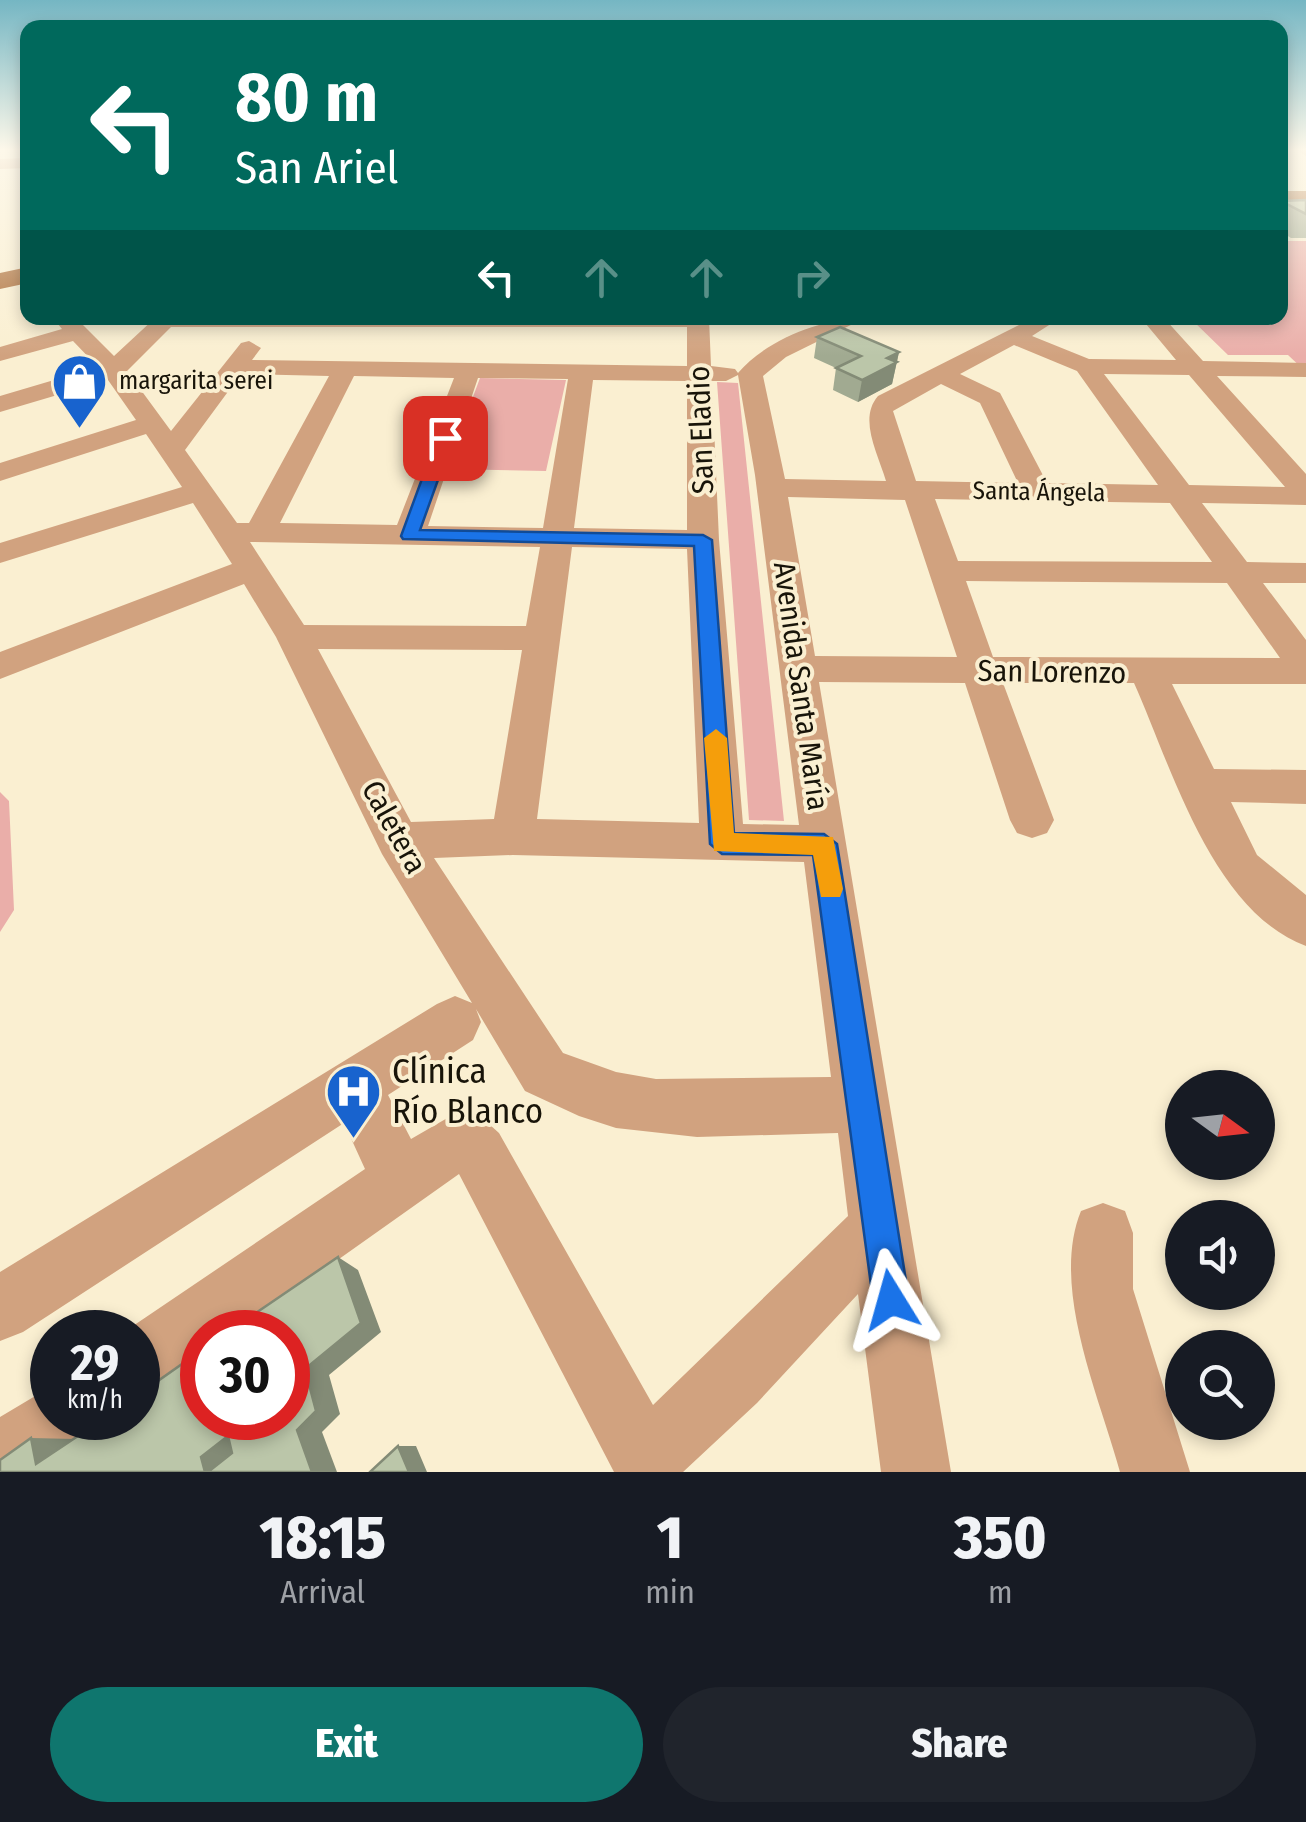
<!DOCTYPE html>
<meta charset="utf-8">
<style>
:root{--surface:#171b24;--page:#20242c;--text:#f1f3f6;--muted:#9ea1a6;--accent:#0f766e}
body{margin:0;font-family:"Fira Sans Condensed",sans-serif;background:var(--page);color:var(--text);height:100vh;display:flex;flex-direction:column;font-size:38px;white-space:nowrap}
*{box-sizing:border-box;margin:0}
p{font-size:32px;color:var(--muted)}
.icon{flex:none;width:55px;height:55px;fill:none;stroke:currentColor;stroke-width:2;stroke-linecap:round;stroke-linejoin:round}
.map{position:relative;height:1472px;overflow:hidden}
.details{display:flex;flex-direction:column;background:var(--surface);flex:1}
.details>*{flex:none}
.hud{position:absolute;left:20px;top:20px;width:1268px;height:305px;border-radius:20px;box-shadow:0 5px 15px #0003;background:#00695c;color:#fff;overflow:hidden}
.needle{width:65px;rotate:105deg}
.controls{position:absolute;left:1165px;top:1070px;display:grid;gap:20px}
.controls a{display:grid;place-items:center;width:110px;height:110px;border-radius:50%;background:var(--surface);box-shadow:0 5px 15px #0003;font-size:50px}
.speed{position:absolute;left:30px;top:1310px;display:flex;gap:20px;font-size:50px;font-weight:700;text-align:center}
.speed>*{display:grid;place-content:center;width:130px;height:130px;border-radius:50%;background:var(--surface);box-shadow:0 5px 15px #0003;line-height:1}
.speed small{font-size:25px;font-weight:400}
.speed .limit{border:15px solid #d22;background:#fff;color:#111}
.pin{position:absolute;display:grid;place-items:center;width:85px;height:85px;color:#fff;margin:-42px;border-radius:20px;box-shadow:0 5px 15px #0006}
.me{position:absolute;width:110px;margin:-55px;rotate:352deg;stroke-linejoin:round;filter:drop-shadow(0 0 8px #0008)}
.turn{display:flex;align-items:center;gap:35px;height:210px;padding:0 50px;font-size:45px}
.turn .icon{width:130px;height:130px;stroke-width:2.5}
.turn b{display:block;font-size:70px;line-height:85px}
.lanes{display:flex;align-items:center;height:95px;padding:0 50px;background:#0003;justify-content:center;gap:50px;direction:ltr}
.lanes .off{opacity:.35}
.eta{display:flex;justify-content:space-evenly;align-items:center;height:170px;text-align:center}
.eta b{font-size:60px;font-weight:800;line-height:70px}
.button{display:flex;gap:20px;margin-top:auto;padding:20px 50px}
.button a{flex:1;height:115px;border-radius:60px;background:var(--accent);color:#fff;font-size:40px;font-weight:800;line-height:115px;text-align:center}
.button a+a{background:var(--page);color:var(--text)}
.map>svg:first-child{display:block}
</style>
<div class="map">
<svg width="1306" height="1472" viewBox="0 0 1306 1472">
<rect width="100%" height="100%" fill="#faefd1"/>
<path fill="#eaaea9" d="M1280,241H1306V372L1288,355H1228L1190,318H1280Z
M480,378L566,380L546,471L446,469Z
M717,382L738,383L784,821L749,820Z
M0,792L9,801L14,910L0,932Z"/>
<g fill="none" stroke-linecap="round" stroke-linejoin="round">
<path fill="#d1a27f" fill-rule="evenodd" d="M1297,150H1306V156Z
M28,158V168L0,169V159Z
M53,318H76L114,356L155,318H709L711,366L735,369L738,373C766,340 822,318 865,318L786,357L763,376L785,479L886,481C878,454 858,419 878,396L1033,318H1060L1032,336L1089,359L1176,360L1141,318H1164L1203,361L1306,363V377L1217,376L1306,474V505L1202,503L1247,562L1306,563V583H1263L1306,640V684H1172L1214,769L1306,770V804L1231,802L1257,855L1306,895V946C1212,911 1172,768 1134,683H1003L1054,820L1047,833L1032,838L1017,833L1010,820L965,683L819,682L951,1472H881L858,1294L757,1403L683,1472H614L459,1174L236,1332H202V1356L161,1385L138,1395V1332H124L365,1169L344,1123L23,1332L0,1341V1272L437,1004L455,996L472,1003L382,854L276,637L244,584L0,679V652L232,564L193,503L0,563V543L182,487L146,434L0,481V463L136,420L108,380L0,412V396L98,367L73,341L0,361V347L62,329ZM171,327H687V366L252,360L261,348L249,341L241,343L171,431L127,371ZM1014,345L1077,371L1158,485L1047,483L1000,393L960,374ZM241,374L329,376L249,523H237L185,450ZM1104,374L1189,375L1285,487L1189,485ZM738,375L755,475L799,825L743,824L719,540L712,381H726ZM354,376L454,378L397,525L280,523ZM478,378L568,379L543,528L428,526ZM593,380L687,381V530L574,528ZM941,384L980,403L1018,483L916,481L893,411ZM788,497L905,500L957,657L815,656ZM935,499L1170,503L1212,562L958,561ZM250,542L540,547L526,626L304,625ZM572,547L687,549L699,823L537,819ZM966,581L1227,583L1280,658L993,657ZM318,649L522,650L494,819L411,822ZM513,855L804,862L831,1077L656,1079L616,1072L563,1053L434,858ZM476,1009L525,1091L579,1116L616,1128L697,1137L838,1133L848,1216L653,1405L499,1133L489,1124L456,1113L411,1139L388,1095L473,1040L481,1022Z
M1103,1203L1125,1211L1133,1233V1289L1190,1472H1120C1099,1395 1050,1287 1081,1211Z
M52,1386V1418H93C76,1464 45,1472 0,1472V1417Z"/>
<path fill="#a6632b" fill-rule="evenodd" d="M1280,191H1306V205H1280Z
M28,267V283L0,289V273Z"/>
</g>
<path fill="#a1aa91" d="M1306,200V238H1291L1280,231V204L1281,201Z
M817,337L899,352L892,384L858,402L833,390L836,368L814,358Z"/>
<path fill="#838b76" d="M899,352L892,384L858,402L862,380L887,358Z
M338,1257L358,1270L381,1332L329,1375L340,1414L322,1432L337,1472H312L297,1430L305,1369Z
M228,1436L237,1472H205L201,1457Z
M31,1438L75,1439L36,1464Z
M398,1446H416L427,1472H409Z"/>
<path fill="#bbc6a9" stroke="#838b76" stroke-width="2.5" d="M1306,200V214L1281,201Z
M840,327L899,352L887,358L897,362L862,380L836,368L861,356L817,337Z
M338,1257L361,1323L305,1369L316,1411L297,1430L312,1472H208L232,1453L228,1436L201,1457L205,1472H0V1460L31,1438L36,1464L105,1418H138V1395L202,1350V1418H288V1332H228Z
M398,1446L409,1472H370Z"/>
<linearGradient id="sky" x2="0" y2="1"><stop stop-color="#75b6c3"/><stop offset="0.42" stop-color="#fdf8ea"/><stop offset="1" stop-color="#fdf8ea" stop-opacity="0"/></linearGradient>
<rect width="1306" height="356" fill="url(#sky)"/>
<path fill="#1a73e8" stroke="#114b97" stroke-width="2.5" d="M445,433L453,438L420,530L703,535L712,540L734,833L824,834L837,844L909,1300L904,1313L891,1318L878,1313L873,1300L813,855L722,854L710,844L694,546L403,539L401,536L437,438Z"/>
<path fill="#f59e0b" d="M716,729L727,738L734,833L833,837L843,889L840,897H821L813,855L714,851L704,738Z"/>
<defs>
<symbol id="shop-pin" viewBox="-11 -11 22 30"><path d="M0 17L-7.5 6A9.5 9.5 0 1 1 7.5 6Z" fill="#1863ce" stroke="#faefd1"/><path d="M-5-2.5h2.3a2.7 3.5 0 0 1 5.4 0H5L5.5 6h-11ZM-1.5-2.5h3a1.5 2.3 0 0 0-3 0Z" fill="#fff"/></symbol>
<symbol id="hospital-pin" viewBox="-11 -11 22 30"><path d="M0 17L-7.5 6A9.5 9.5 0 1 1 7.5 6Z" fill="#1863ce" stroke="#faefd1"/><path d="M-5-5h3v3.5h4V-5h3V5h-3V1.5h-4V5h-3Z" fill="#fff"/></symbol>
</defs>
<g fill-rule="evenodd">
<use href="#shop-pin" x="48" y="350" width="63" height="86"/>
<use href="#hospital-pin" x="322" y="1060" width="63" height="86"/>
</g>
<g text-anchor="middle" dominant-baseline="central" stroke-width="8" stroke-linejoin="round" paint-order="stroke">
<g font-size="25" fill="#181409" stroke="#faefd1" text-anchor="start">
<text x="119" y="381">margarita serei</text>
</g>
<g font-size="25" fill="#181409" stroke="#faefd1">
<text transform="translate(1039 492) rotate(1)">Santa Ángela</text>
</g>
<g font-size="30" fill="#181409" stroke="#faefd1">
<text transform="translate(701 430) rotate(-92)">San Eladio</text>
<text transform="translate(1052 672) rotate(1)">San Lorenzo</text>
<text transform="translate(801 686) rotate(82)">Avenida Santa María</text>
<text transform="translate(394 827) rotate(61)">Caletera</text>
</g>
<g font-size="35" fill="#181409" stroke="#faefd1" text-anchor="start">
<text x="392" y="1071">Clínica<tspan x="392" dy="40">Río Blanco</tspan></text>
</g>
</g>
</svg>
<div class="controls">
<a><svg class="needle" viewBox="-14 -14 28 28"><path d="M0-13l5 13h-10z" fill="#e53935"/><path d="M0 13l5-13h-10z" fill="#9ea1a6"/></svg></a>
<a><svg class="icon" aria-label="sound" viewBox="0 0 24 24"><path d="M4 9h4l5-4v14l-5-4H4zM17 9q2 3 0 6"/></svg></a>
<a><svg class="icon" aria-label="search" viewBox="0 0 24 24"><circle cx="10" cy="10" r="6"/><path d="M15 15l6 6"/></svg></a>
</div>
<div class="speed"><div>29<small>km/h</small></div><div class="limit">30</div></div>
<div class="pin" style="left:445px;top:438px;background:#d93025"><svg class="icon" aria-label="arrive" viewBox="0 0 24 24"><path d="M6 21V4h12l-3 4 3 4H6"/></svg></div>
<svg class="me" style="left:891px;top:1300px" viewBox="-20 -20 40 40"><path d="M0-17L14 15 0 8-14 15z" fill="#1a73e8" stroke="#fff" stroke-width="4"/></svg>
<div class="hud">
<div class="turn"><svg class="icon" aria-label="left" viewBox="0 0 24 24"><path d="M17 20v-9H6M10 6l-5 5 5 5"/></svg><div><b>80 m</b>San Ariel</div></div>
<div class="lanes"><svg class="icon" aria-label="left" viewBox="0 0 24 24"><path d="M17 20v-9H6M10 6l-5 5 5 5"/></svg><svg class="icon off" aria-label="ahead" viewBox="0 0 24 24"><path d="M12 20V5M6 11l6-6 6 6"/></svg><svg class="icon off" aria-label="ahead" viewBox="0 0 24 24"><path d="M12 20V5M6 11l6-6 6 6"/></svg><svg class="icon off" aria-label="right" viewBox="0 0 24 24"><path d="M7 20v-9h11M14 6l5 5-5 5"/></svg></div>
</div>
</div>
<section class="details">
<div class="eta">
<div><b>18:15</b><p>Arrival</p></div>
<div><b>1</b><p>min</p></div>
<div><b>350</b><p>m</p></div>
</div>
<div class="button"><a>Exit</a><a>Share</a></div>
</section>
